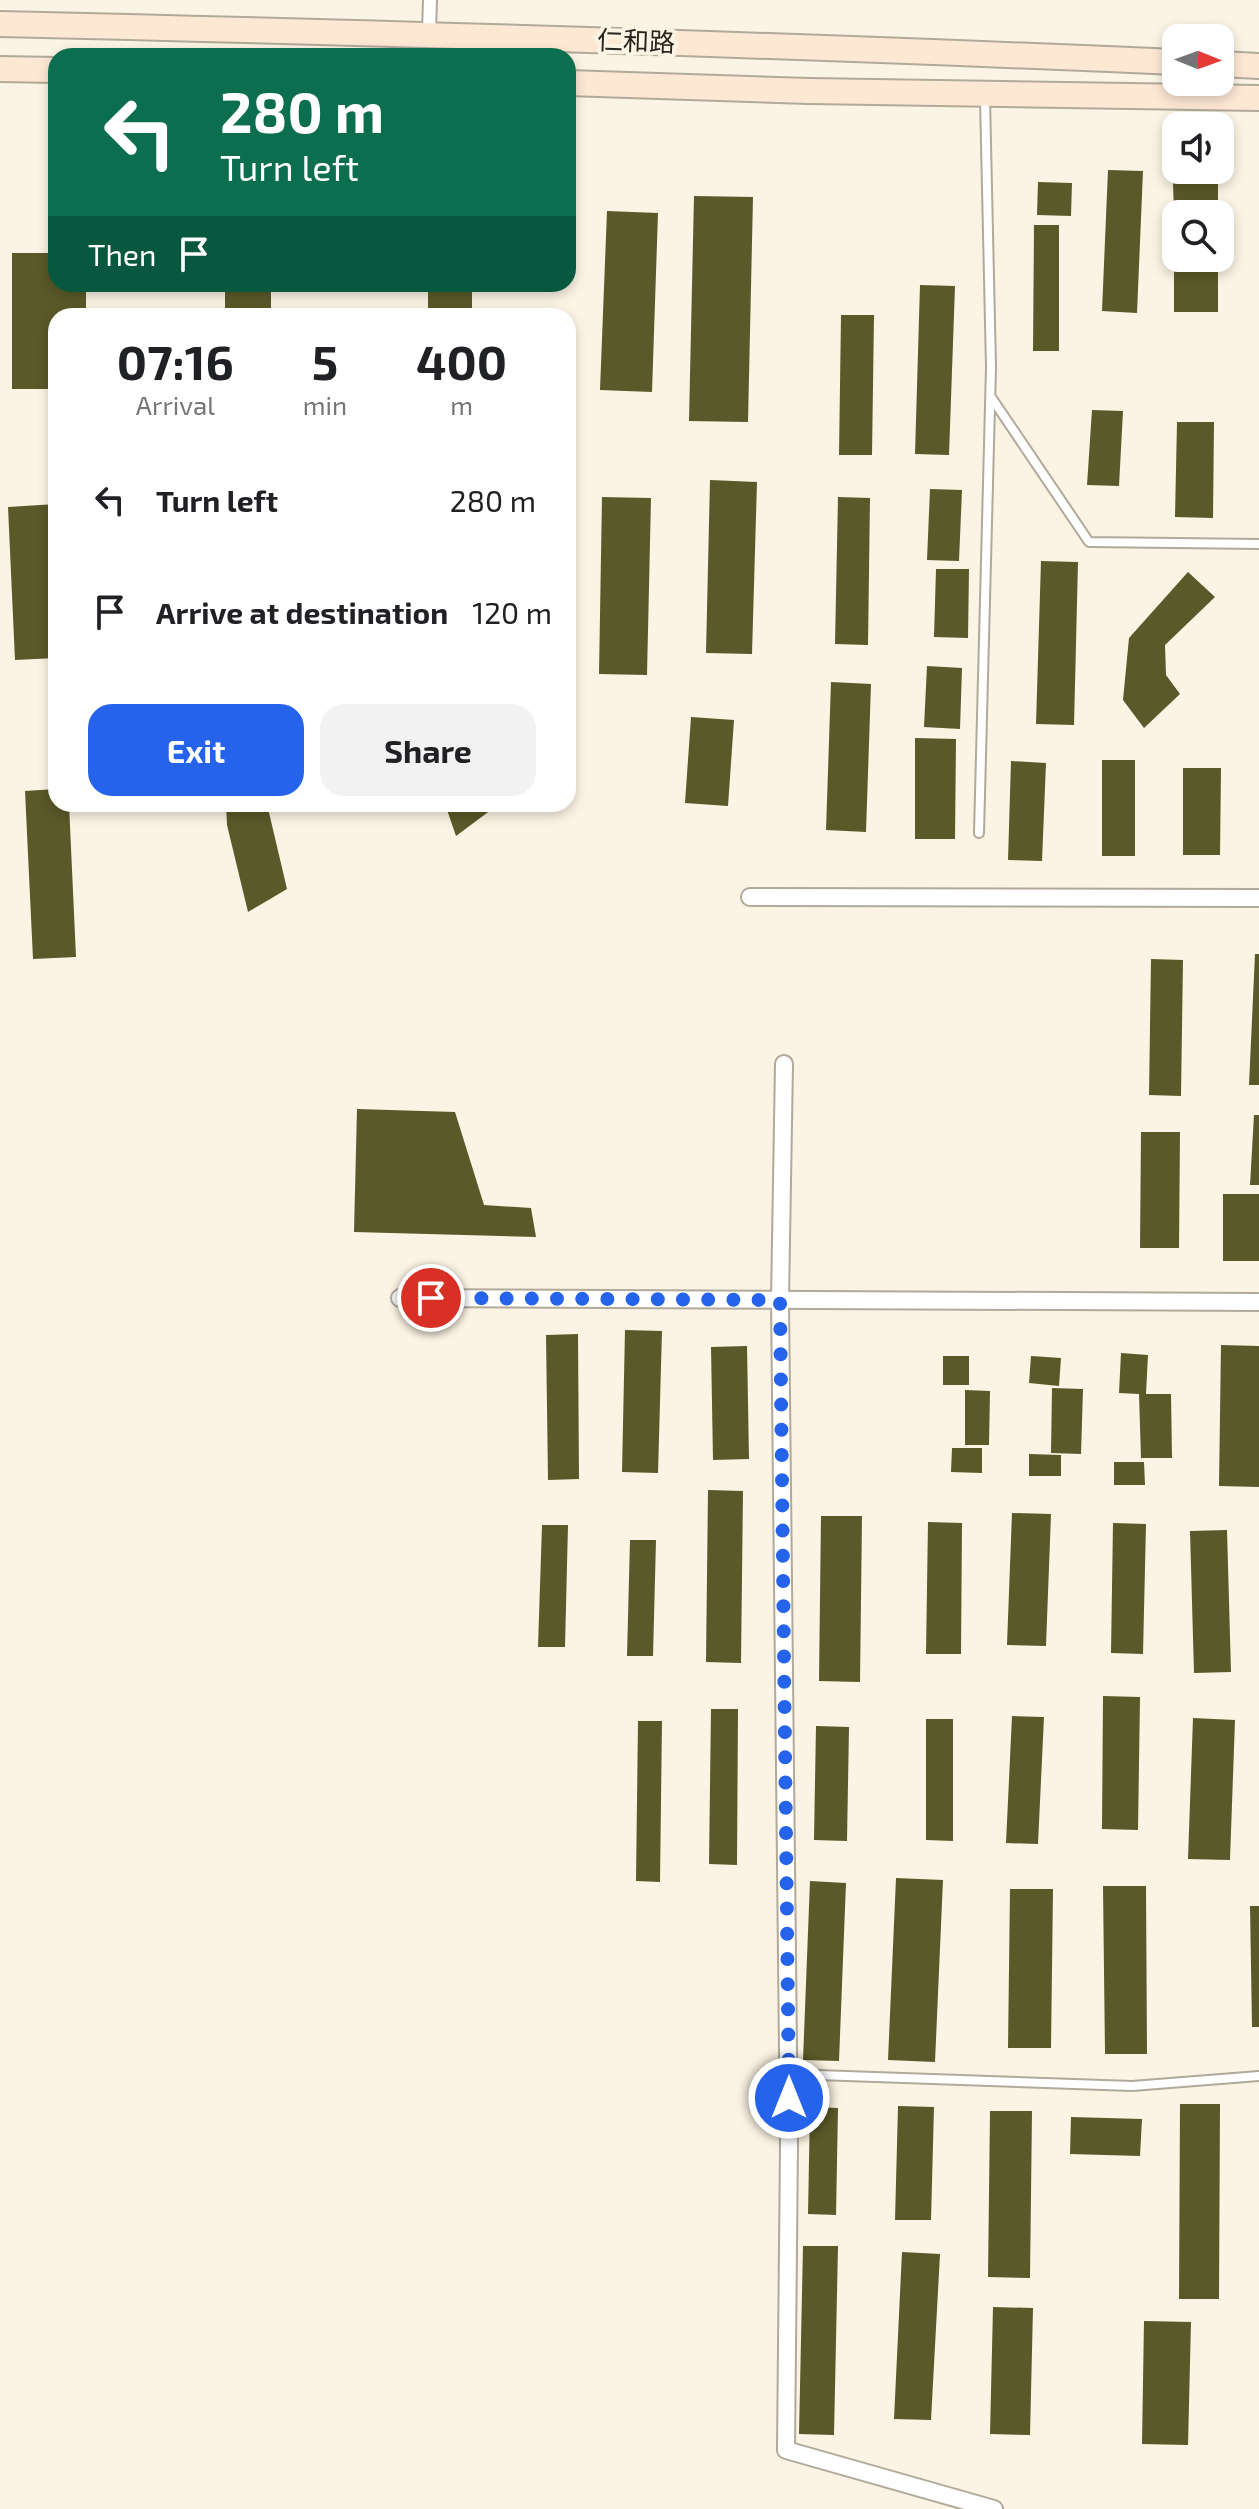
<!DOCTYPE html>
<meta charset="utf-8">
<style>
:root{--surface:#fff;--page:#f2f2f2;--text:#202124;--muted:#757577;--accent:#2563eb}
body{margin:0;font-family:"Exo 2","Noto Sans SC",sans-serif;background:var(--page);color:var(--text);height:100vh;display:flex;flex-direction:column;font-size:30px;white-space:nowrap}
*{box-sizing:border-box;margin:0}
p{font-size:26px;color:var(--muted)}
.icon{flex:none;width:44px;height:44px;fill:none;stroke:currentColor;stroke-width:2;stroke-linecap:round;stroke-linejoin:round}
.map{position:relative;flex:1;overflow:hidden}
.details{position:absolute;left:48px;top:308px;width:528px;height:504px;display:flex;flex-direction:column;background:var(--surface);border-radius:24px;box-shadow:0 4px 12px #0003}
.details>*{flex:none}
.guide{position:absolute;left:48px;top:48px;width:528px;height:244px;border-radius:24px;box-shadow:0 4px 12px #0003;background:#0b6e4f;color:#fff;overflow:hidden}
.needle{width:52px;rotate:91deg}
.fabs{position:absolute;left:1162px;top:24px;display:grid;gap:16px}
.fabs a{display:grid;place-items:center;width:72px;height:72px;border-radius:16px;background:var(--surface);box-shadow:0 4px 12px #0003;font-size:40px}
.pin{position:absolute;display:grid;place-items:center;width:68px;height:68px;color:#fff;margin:-34px;border:4px solid #fff;border-radius:50%;box-shadow:0 2px 8px #0007}
.me{position:absolute;width:88px;margin:-44px;rotate:0deg;stroke-linejoin:round;filter:drop-shadow(0 0 6px #0008)}
.turn{display:flex;align-items:center;gap:28px;height:168px;padding:0 40px;font-size:36px}
.turn .icon{width:104px;height:104px;stroke-width:2.5}
.turn b{display:block;font-size:56px;line-height:68px}
.then{display:flex;align-items:center;height:76px;padding:0 40px;background:#0003;gap:16px;font-size:30px}
.eta{display:flex;justify-content:space-evenly;align-items:center;height:136px;text-align:center}
.eta b{font-size:48px;font-weight:700;line-height:56px}
.cta{display:flex;gap:16px;margin-top:auto;padding:16px 40px}
.cta a{flex:1;height:92px;border-radius:24px;background:var(--accent);color:#fff;font-size:32px;font-weight:700;line-height:92px;text-align:center}
.cta a+a{background:var(--page);color:var(--text)}
ul{padding:0;list-style:none}
li{display:flex;align-items:center;gap:24px;height:112px;padding:0 40px}
li div{flex:1}
li b{display:block;font-size:30px}
li em{font-style:normal}
.map>svg:first-child{display:block}
</style>
<div class="map">
<svg width="1259" height="2509" viewBox="0 0 1259 2509">
<rect width="100%" height="100%" fill="#fbf3e3"/>
<path fill="#595929" d="M1108,170L1143,171L1137,313L1102,311Z
M1038,182L1072,183L1071,216L1037,215Z
M1173,183H1218V214H1174Z
M694,196L753,197L748,422L689,421Z
M607,211L658,213L652,392L600,390Z
M1034,225H1059V351H1033Z
M12,253H56V284H86V316H56V389H12Z
M1174,258H1218V312H1174Z
M225,284H271V316H225Z
M428,284H472V316H428Z
M920,285L955,286L949,455L915,454Z
M841,315H874L872,455H839Z
M1092,410L1123,411L1119,486L1087,485Z
M1177,422H1214L1213,518L1175,517Z
M710,480L757,482L752,654L706,653Z
M930,489L962,490L959,561L927,560Z
M602,497L651,498L647,675L599,674Z
M838,497L870,498L868,645L835,644Z
M56,504V658L15,660L8,507Z
M1041,561L1078,562L1074,725L1036,724Z
M936,569H969L968,638L934,637Z
M1188,572L1215,597L1165,645L1166,675L1180,694L1144,728L1123,700L1129,638Z
M927,666L962,668L960,729L924,727Z
M831,682L871,684L866,832L826,830Z
M691,717L734,720L728,806L685,803Z
M915,738L956,739L955,839H915Z
M1102,760H1135V856H1102Z
M1011,761L1046,763L1042,861L1008,860Z
M1183,768H1221L1220,855H1183Z
M56,789V804H69L76,957L33,959L25,791Z
M226,804H267L287,889L248,912L227,825Z
M445,804H499L456,836Z
M1255,954H1259V1085H1249Z
M1151,959L1183,960L1181,1096L1149,1095Z
M357,1109L455,1112L484,1205L531,1208L536,1237L354,1232Z
M1254,1115H1259V1185H1250Z
M1141,1132H1180L1179,1248H1140Z
M1223,1194H1259V1261H1223Z
M625,1330L662,1331L658,1473L622,1472Z
M578,1334L579,1479L548,1480L546,1335Z
M1221,1345L1259,1346V1487L1219,1486Z
M747,1346L749,1459L713,1460L711,1347Z
M1121,1353L1148,1355L1146,1394H1171L1172,1458H1141L1139,1394L1119,1393Z
M943,1356H969V1385H943Z
M1031,1356L1061,1358L1059,1386L1029,1383Z
M1052,1388L1083,1389L1081,1454L1051,1453Z
M965,1390L990,1391L989,1445H965Z
M952,1448H982V1473L951,1472Z
M1029,1454L1061,1455V1476H1029Z
M1114,1462H1144L1145,1485H1114Z
M708,1490L743,1491L741,1663L706,1662Z
M1012,1513L1051,1514L1046,1646L1007,1645Z
M821,1516H862L860,1682L819,1681Z
M928,1522L962,1523L961,1654H926Z
M1113,1523L1146,1524L1143,1654L1111,1653Z
M542,1525H568L565,1647H538Z
M1227,1530L1231,1672L1194,1673L1190,1531Z
M630,1540H656L653,1656H627Z
M1103,1696L1140,1697L1138,1830L1102,1829Z
M711,1709H738L737,1865L709,1864Z
M1012,1716L1044,1717L1038,1844L1006,1843Z
M1193,1718L1235,1720L1230,1860L1188,1859Z
M926,1719H953V1841L926,1840Z
M638,1721H662L660,1882L636,1881Z
M816,1726L849,1727L847,1841L814,1840Z
M896,1878L943,1880L935,2062L888,2060Z
M810,1881L846,1883L839,2061L803,2060Z
M1103,1886H1146L1147,2054H1105Z
M1010,1889H1053L1051,2048H1008Z
M1250,1906H1259V2027H1252Z
M1180,2104H1220L1219,2299H1179Z
M898,2106L934,2107L931,2220H895Z
M810,2107L838,2108L836,2215L808,2214Z
M990,2111H1032L1030,2278L988,2277Z
M1071,2117L1142,2119L1140,2156L1070,2154Z
M803,2246H838L834,2435L799,2434Z
M902,2252L940,2254L931,2420L894,2419Z
M993,2307L1033,2308L1030,2435L990,2434Z
M1144,2321L1191,2322L1188,2445L1142,2444Z"/>
<g fill="none" stroke-linecap="round" stroke-linejoin="round">
<defs>
<path id="service" d="M991,397L1089,542L1259,544
M979,833L991,367L985,98
M789,2074L1132,2086L1259,2076"/>
<path id="pedestrian" d="M429,33L430,0"/>
<path id="minor" d="M750,897L1259,898
M784,1064L780,1300L789,2145L786,2450L994,2509
M400,1298L1259,1302"/>
<path id="secondary" d="M0,24C392,33 784,45 1176,62
M1220,64L1259,66
M0,69L56,70
M568,83L809,91L1259,98"/>
</defs>
<use href="#service" stroke="#b1a99a" stroke-width="12"/>
<use href="#pedestrian" stroke="#b1a99a" stroke-width="16"/>
<use href="#minor" stroke="#b1a99a" stroke-width="20"/>
<use href="#secondary" stroke="#b1a99a" stroke-width="28"/>
<use href="#service" stroke="#fff" stroke-width="8"/>
<use href="#pedestrian" stroke="#fff" stroke-width="12"/>
<use href="#minor" stroke="#fff" stroke-width="16"/>
<use href="#secondary" stroke="#fde8d4" stroke-width="24"/>
</g>
<g fill="none" stroke-linecap="round" stroke-linejoin="round">
<path stroke="#2563eb" stroke-width="14" stroke-dasharray="0 25.2" d="M431,1298L780,1300L789,2098"/>
</g>
<g text-anchor="middle" dominant-baseline="central" stroke-width="8" stroke-linejoin="round" paint-order="stroke">
<g font-size="26" fill="#28251f" stroke="#fbf3e3">
<text transform="translate(636 40) rotate(2)">仁和路</text>
</g>
</g>
</svg>
<div class="fabs">
<a><svg class="needle" viewBox="-14 -14 28 28"><path d="M0-13l5 13h-10z" fill="#e53935"/><path d="M0 13l5-13h-10z" fill="#757577"/></svg></a>
<a><svg class="icon" aria-label="sound" viewBox="0 0 24 24"><path d="M4 9h4l5-4v14l-5-4H4zM17 9q2 3 0 6"/></svg></a>
<a><svg class="icon" aria-label="search" viewBox="0 0 24 24"><circle cx="10" cy="10" r="6"/><path d="M15 15l6 6"/></svg></a>
</div>
<div class="pin" style="left:431px;top:1298px;background:#d93025"><svg class="icon" aria-label="arrive" viewBox="0 0 24 24"><path d="M6 21V4h12l-3 4 3 4H6"/></svg></div>
<svg class="me" style="left:789px;top:2098px" viewBox="-20 -20 40 40"><circle r="17" fill="#2563eb" stroke="#fff" stroke-width="3"/><path d="M0-11L8 9 0 5-8 9z" fill="#fff"/></svg>
<div class="guide">
<div class="turn"><svg class="icon" aria-label="left" viewBox="0 0 24 24"><path d="M17 20v-9H6M10 6l-5 5 5 5"/></svg><div><b>280 m</b>Turn left</div></div>
<div class="then">Then<svg class="icon" aria-label="arrive" viewBox="0 0 24 24"><path d="M6 21V4h12l-3 4 3 4H6"/></svg></div>
</div>
<section class="details">
<div class="eta">
<div><b>07:16</b><p>Arrival</p></div>
<div><b>5</b><p>min</p></div>
<div><b>400</b><p>m</p></div>
</div>
<ul>
<li><svg class="icon" aria-label="left" viewBox="0 0 24 24"><path d="M17 20v-9H6M10 6l-5 5 5 5"/></svg><div><b>Turn left</b></div><em>280 m</em></li>
<li><svg class="icon" aria-label="arrive" viewBox="0 0 24 24"><path d="M6 21V4h12l-3 4 3 4H6"/></svg><div><b>Arrive at destination</b></div><em>120 m</em></li>
</ul>
<div class="cta"><a>Exit</a><a>Share</a></div>
</section>
</div>
